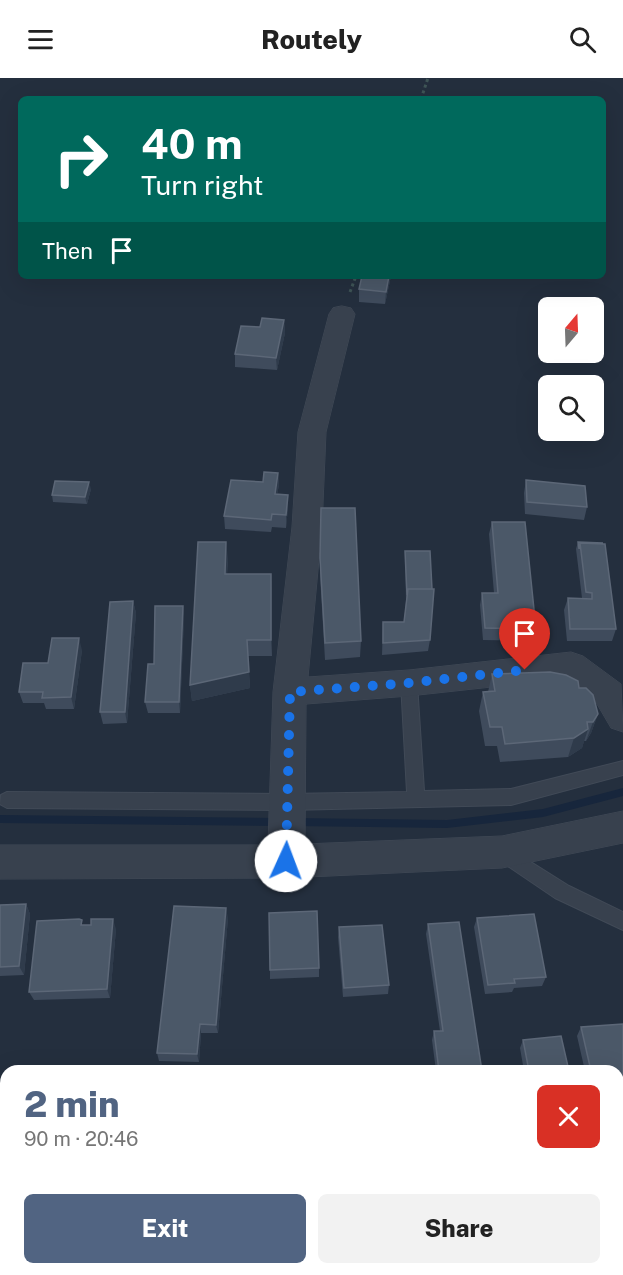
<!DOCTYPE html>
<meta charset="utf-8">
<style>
:root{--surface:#fff;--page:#f2f2f2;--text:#222;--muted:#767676;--accent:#516482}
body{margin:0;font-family:"Public Sans",sans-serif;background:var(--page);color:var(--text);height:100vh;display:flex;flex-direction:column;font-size:22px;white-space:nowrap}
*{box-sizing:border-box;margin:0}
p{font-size:20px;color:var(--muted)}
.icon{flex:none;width:33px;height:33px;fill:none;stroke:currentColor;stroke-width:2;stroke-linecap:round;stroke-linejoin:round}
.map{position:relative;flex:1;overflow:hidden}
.sheet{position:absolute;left:0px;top:987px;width:624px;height:210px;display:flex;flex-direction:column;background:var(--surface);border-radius:18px 18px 0 0;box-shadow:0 6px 24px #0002}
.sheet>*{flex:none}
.guide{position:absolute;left:18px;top:18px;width:588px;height:183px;border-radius:9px;box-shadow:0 6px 24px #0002;background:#00695c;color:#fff;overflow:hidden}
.needle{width:39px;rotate:19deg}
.buttons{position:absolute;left:538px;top:219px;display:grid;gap:12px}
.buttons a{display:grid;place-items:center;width:66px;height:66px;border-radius:9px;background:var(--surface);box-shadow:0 6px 24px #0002;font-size:30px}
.pin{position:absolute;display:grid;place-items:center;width:51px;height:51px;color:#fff;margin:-62px -26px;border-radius:50% 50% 50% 0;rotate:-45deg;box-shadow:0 0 6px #0007}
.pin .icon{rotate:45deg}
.me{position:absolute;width:66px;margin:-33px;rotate:2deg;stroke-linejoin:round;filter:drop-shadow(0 0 4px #0008)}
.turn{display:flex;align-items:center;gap:21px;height:126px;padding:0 24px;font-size:27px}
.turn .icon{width:78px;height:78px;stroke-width:2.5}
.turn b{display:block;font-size:42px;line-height:51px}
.then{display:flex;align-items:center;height:57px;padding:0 24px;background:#0003;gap:12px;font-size:22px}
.round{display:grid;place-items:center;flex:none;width:63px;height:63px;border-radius:9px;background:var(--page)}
.overview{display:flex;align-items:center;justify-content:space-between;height:102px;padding:0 24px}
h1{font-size:36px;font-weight:800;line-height:45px;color:var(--accent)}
.primary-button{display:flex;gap:12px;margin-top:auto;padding:12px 24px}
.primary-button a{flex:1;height:69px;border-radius:9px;background:var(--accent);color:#fff;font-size:24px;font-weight:800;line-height:69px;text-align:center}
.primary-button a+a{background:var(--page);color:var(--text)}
header{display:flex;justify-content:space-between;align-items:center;height:78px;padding:0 24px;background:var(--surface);font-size:27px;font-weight:800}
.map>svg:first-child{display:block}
</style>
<header><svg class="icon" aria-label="menu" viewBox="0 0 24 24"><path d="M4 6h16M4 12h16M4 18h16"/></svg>Routely<svg class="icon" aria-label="search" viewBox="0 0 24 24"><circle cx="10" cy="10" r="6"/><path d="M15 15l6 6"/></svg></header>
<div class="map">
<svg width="623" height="1197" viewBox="0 0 623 1197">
<rect width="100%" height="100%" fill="#242f3e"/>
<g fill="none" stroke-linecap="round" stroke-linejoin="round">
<path fill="#17263c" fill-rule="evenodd" d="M623,710V718L543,739L447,750L293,748L290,747L288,744L290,741L293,740L447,742L543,731Z
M0,737L279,740L282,741L284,744L282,747L279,748L0,745Z"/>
<defs>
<path id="lane" d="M409,598L415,600L417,605L424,713L511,711L623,683V697L511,727L287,732L7,730L0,726L1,717L7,714L287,716L407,714L401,605L403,600Z
M502,766L569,808L623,834V852L555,820L496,780L493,774L496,768Z"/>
<path id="street" d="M342,228L351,230L355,236L326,354L322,449L308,599L409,592L571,574L583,578L621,606L623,654L611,650L597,626L565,601L409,618L306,626L305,766L502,758L623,733V765L502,790L286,800L0,801V767H268L273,614L292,449L298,354L329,236L333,230Z"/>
</defs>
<use href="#lane" stroke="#414a57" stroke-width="2"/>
<use href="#street" stroke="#414a57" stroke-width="1"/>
<path stroke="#3f5557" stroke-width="3" stroke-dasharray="3 3" stroke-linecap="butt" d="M421,21L428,0
M350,214L356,198"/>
<use href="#lane" fill="#38414e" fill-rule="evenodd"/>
<use href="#street" fill="#38414e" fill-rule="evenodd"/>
</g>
<path fill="#3f4b5c" d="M362,198H391L385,226L359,224V211Z
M284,242L285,255L277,292L235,289V276L260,249Z
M278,395L279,407L277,416L288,429L286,450L272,449L271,454L225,451L224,438L263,404Z
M526,402L587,429L584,442L525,436L524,415Z
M91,411L87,426L53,424L52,417Z
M321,430L361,563L360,579L325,582L320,497Z
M492,444L536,551L533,563L483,562L480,527L482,515H494L489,456Z
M578,464L603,465L616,551L612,563H567L564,532L568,520H582L576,471Z
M405,473L430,562L428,573L382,577L383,544H404L406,523Z
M228,481L227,496L272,513V578H248L250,610L192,623L190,607Z
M133,523L136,535L127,645L103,646L100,634Z
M183,528L184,539L180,635H148L145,624Z
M82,572L74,631H46L44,625H23L19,614L48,585Z
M492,596L579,610L598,636L591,655L586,663H584L582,670L568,679L500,684L497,668H485L479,633L483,614H488Z
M26,826L30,836L24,897L0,898V827Z
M228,840L218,955H201L199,984L159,983L157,975Z
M477,840L546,899L542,908L514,910L512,914L485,916L474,849Z
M428,846L482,993H436L432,962L434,953H440L426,856Z
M83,847L116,851L110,920L34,922L29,914Z
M339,849L389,907L388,916L343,919L338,859Z
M319,890V899L270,901V892Z
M623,946V1040L620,1027H618V993H585L577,958L581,949Z
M523,962L569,993H524L520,970Z"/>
<path fill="#2f3b4b" d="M389,198H391L385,226L386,214Z
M284,242L285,255L277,292L276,280Z
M278,395L279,407L275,429V416Z
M89,404L91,411L87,426L85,419Z
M288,417V429L286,450V437Z
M226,464L228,481L226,513L225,496Z
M271,496L272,513V578L271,562Z
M133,523L136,535L127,645L125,634Z
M183,528L184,539L180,635L179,624Z
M79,560L82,572L74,631L71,619Z
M247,562L250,610L192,623L190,607Z
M598,636L591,655L586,663L593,644Z
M588,651L582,670L568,679L574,660Z
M26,826L30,836L24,897L19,888Z
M226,830L228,840L218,955L216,947Z
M113,841L116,851L110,920L107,911Z
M200,946L201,955L199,984L197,976Z"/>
<path fill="#4b5868" stroke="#5c6777" stroke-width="1.5" d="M362,198H389L386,214L359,211Z
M262,240L284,242L276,280L235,276L241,248L260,249Z
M264,394L278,395L275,416L288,417L286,437L272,436L271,442L224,438L231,402L263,404Z
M526,402L585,408L587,429L527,424Z
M55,403L89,404L85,419L52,417Z
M321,430H355L361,563L325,565L320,480Z
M492,444H525L536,551L485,550L482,515H498Z
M198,464H226L225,496H271V562H247L249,594L190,607Z
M578,464L603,465H580L579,471Z
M580,465L605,466L616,551H570L568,520L592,521V515L586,514Z
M405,473H430L432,511H408L407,517Z
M408,511H434L430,562L383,565V544H404Z
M133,523L125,634H100L110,524Z
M155,528H183L179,624H145L148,586H154Z
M52,560H79L71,619L42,620L43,614H19L23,585H48Z
M550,594L566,597L578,603L579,610H586L593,617L598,636L593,644H587L588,651L574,660L505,666L502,649H490L483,614L495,613L492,596Z
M26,826L19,888L0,889V827Z
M174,828L226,830L216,947L200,946L197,976L157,975Z
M317,833L319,890L270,892L269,835Z
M534,836L546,899L514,901L515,905L488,907L477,840Z
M79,841L82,842L81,847H91V841H113L107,911L29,914L37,843Z
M459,844L482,993H439L434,953H443L428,846Z
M382,847L389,907L344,910L339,849Z
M623,946V1020H618V993H591L581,949Z
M561,958L569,993H529L523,962Z
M456,1193L457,1197H425V1194Z"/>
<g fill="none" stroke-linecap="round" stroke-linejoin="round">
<path stroke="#1a73e8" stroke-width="10" stroke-dasharray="0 18" d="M286,783L290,614L409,605L525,592"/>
</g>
</svg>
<div class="buttons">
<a><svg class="needle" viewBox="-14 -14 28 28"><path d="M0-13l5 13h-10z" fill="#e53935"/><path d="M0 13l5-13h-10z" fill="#767676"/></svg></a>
<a><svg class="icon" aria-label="search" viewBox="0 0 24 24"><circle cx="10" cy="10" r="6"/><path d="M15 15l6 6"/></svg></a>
</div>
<div class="pin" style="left:525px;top:592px;background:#d93025"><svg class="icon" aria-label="arrive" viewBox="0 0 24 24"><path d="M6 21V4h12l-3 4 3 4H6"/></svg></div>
<svg class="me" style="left:286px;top:783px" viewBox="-20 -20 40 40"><circle r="19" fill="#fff"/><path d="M0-13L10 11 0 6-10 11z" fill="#1a73e8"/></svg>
<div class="guide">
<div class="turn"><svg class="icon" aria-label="right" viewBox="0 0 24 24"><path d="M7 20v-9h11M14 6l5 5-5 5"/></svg><div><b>40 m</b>Turn right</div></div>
<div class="then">Then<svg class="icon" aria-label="arrive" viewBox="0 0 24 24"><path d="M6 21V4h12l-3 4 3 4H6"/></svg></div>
</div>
<section class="sheet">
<div class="overview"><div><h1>2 min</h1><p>90 m · 20:46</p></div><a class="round" style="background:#d93025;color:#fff"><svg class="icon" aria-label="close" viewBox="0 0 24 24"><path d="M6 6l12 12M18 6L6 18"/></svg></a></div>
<div class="primary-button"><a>Exit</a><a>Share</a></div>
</section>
</div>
